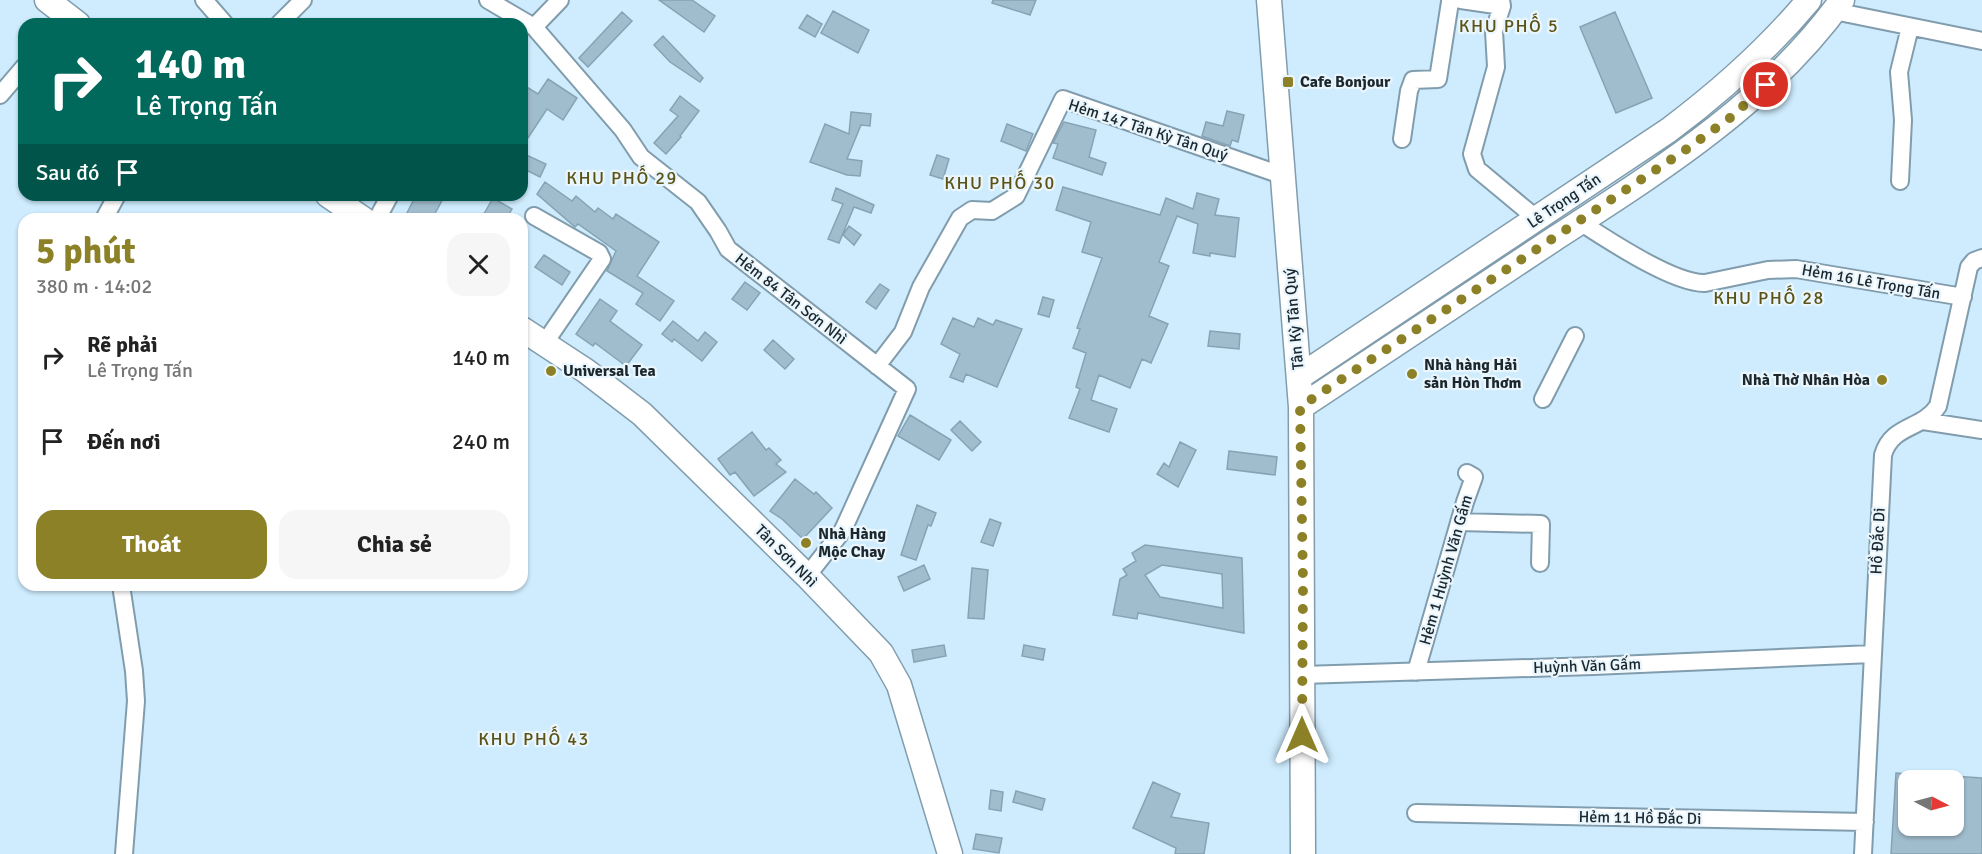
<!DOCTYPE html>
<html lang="vi">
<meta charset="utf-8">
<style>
:root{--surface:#fff;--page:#f6f6f6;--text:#222;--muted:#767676;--accent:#8d8128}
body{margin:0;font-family:Signika,sans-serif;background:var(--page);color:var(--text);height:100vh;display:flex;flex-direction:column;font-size:22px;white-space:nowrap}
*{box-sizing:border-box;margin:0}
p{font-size:20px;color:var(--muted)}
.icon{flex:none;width:33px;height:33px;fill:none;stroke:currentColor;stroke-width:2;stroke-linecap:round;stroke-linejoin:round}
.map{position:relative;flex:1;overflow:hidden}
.panel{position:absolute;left:18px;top:213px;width:510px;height:378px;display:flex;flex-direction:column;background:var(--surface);border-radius:18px;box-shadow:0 2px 4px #0004}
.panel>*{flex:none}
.banner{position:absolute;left:18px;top:18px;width:510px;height:183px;border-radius:18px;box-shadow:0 2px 4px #0004;background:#00695c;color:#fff;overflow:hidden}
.needle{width:39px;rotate:96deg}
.buttons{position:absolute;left:1898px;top:770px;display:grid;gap:12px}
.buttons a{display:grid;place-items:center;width:66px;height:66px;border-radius:12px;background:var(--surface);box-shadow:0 2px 4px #0004;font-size:30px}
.pin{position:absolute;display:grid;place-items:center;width:51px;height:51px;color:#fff;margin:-26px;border:3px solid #fff;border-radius:50%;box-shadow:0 2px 6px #0007}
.me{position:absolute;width:66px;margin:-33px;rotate:0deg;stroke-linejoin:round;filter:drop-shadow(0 0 4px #0008)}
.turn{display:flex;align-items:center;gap:21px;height:126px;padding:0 18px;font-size:27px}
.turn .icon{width:78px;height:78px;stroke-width:2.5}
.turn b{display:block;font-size:42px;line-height:51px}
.then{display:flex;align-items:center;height:57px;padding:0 18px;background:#0003;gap:12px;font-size:22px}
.round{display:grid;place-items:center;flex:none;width:63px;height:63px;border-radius:18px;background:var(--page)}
.overview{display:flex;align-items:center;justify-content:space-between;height:102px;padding:0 18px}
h1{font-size:36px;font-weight:700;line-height:45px;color:var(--accent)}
.primary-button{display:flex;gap:12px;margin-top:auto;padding:12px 18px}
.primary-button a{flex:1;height:69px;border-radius:18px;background:var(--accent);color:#fff;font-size:24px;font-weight:700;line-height:69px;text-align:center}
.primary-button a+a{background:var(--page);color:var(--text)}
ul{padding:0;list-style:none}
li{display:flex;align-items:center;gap:18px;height:84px;padding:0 18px}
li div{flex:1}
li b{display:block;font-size:22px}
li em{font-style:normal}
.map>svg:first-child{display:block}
</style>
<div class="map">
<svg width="1982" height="854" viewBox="0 0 1982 854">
<rect width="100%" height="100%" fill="#ceecfe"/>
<path fill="#a0bdce" stroke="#86a3b3" stroke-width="1.5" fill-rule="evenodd" d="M659,0H692L715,16L704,32Z
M993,0H1036L1030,15L992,3Z
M833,11L869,30L858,53L821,33Z
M622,12L632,21L588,67L579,58Z
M1615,12L1652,98L1616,113L1580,27Z
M807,15L822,24L815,37L799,28Z
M663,36L703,78L700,82L670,62L654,45Z
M548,79L577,98L563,120L547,109L522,147V84L538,94Z
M680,96L699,111L680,136L681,137L666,154L654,143L678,116L670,110Z
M1227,111L1244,115L1238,142L1232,140L1230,146L1202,136L1206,122L1223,126Z
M851,112L871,114L870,126L861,125L847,159L862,161L860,176L847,175L810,162L825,124L849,134Z
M1064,122L1096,130L1089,157L1106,163L1102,175L1053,158L1058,144L1053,143Z
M1007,124L1033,134L1026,151L1001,141Z
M522,153L546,164L540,177L522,168Z
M937,155L949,159L943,179L930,175Z
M545,182L572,201L576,196L595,212L598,208L613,219L616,214L659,242L637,276L674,301L660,321L636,304L643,293L607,271L616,251L578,224L575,227L537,194Z
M1063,187L1160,215L1166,198L1193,209L1197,193L1219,199L1215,215L1239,218L1235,257L1210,253V256L1193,253L1198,224L1177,216L1159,262L1169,266L1149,316L1168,324L1151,363L1142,359L1130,388L1099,375L1091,400L1117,409L1109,432L1069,418L1080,389L1076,387L1086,353L1073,348L1080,329L1077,328L1102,258L1082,252L1091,222L1056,210Z
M836,188L874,205L871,213L854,207L839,243L828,239L843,204L832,200Z
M416,195H445L432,219H404Z
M493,198L512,209L506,219H481Z
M849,226L861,235L854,245L843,235Z
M544,255L570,272L562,285L535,267Z
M745,282L760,293L747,310L732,299Z
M880,284L889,290L876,309L866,302Z
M1043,297L1054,300L1049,317L1038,314Z
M600,299L617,311L610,321L642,345L626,366L595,343L593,346L576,334Z
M953,318L974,327L978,318L993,325L996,320L1022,329L997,387L966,374L963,382L950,377L960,354L941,344Z
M673,321L698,341L705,332L717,342L702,361L674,339L672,342L662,334Z
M1210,331L1240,334L1239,349L1208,346Z
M773,340L794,359L785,369L764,350Z
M910,415L951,440L939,460L898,436Z
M960,421L981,442L972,451L951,430Z
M752,432L766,450L769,448L781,460L776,464L786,472L754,496L735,472L730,475L718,459Z
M1180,442L1196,450L1178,487L1157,474L1164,463L1169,467Z
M1229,451L1277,457L1275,475L1227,469Z
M795,479L814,494L816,492L832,508L803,539L782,519L770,511Z
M917,505L936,513L931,526L928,525L916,560L901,555Z
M990,519L1001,523L993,546L981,542Z
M1145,545L1242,558L1244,633L1138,613L1137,619L1113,615L1120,579L1127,575L1123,569L1136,561L1132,553ZM1162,565L1222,574L1223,608L1160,597L1145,575Z
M924,565L930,579L904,591L898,577Z
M972,568L988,570L984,619L968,618Z
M944,645L946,656L914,662L912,650Z
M1024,645L1045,649L1043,660L1022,656Z
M1896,773L1908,774V825H1953V776L1982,778V854H1891Z
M1153,782L1180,794L1171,817L1209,823L1204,854H1175L1176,848L1133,828Z
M991,790L1003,792L1001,811L989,809Z
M1016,791L1045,799L1042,810L1013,802Z
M976,834L1002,838L999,853L973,849Z"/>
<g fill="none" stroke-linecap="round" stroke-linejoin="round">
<defs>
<path id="street" d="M204,0L225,24
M488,0L534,27L623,130L641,157L698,202L718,231L728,249L907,389L843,530L807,576
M1461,0L1502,6
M1501,0L1502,6L1494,31L1496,67L1472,154L1477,169L1537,219
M1834,11L1982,41
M279,24L303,0
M534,27L560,0
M0,95L24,67
M1402,139L1409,91L1413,80L1438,79L1450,2L1455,0
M1900,181L1903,120L1899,72L1910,27
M534,216L599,253L602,259L544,344
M104,219L117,195
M377,219L390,195
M1580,222C1608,240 1674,284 1705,283L1768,270L1796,269L1963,297
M877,366L903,332L921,287L960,218L972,210L992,211L1016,196L1063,99L1281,175
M1543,399L1575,336
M1923,421L1982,430
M1459,522L1541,524L1540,563
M121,585L134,671L136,701L124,854
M1416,672L1465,502L1474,477L1467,473
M1302,675L1593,666L1872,654
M1416,813L1865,822
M1863,854L1883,455C1892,424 1922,430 1938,406L1969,267L1974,261L1982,258"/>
<path id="secondary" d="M47,0L78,24
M1269,0L1301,407L1303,854
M328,195L363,219
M522,329L586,371L642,414L807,576L881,653L899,685L950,854
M1299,377L1669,130C1721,91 1768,49 1809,0
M1301,407C1385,351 1470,295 1554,239C1659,171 1768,103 1842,0"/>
</defs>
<use href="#street" stroke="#819dad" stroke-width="20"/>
<use href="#secondary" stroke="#819dad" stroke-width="27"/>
<use href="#street" stroke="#fff" stroke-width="16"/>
<use href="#secondary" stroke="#fff" stroke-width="24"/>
</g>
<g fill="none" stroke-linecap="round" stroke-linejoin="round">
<path stroke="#8d8128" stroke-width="10" stroke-dasharray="0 18" d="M1302,735L1303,582L1300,407L1684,151L1730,118L1766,85"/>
</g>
<g fill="#8d8128" stroke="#eaf6fd" stroke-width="2">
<rect x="1282" y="76" width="12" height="12" rx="3"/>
<circle cx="551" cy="371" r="6"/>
<circle cx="1412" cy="374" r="6"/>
<circle cx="1882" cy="380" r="6"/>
<circle cx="806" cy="543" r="6"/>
</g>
<g text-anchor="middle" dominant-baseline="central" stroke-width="4.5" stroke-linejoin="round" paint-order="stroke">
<g font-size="16" font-weight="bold" fill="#1b272d" stroke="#eaf6fd" text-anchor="start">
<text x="1300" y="82">Cafe Bonjour</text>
<text x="1424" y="365">Nhà hàng Hải<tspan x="1424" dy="18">sản Hòn Thơm</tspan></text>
<text x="563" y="371">Universal Tea</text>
<text x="1870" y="380" text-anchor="end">Nhà Thờ Nhân Hòa</text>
<text x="818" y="534">Nhà Hàng<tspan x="818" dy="18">Mộc Chay</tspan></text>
</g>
<g font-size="16" fill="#1b272d" stroke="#eaf6fd">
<text transform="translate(1148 130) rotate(18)">Hẻm 147 Tân Kỳ Tân Quý</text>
<text transform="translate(1564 201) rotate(-34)">Lê Trọng Tấn</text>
<text transform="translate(1871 282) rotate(10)">Hẻm 16 Lê Trọng Tấn</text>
<text transform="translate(791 299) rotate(38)">Hẻm 84 Tân Sơn Nhì</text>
<text transform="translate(1294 319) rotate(-95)">Tân Kỳ Tân Quý</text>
<text transform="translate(1878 541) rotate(-87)">Hồ Đắc Di</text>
<text transform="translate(786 556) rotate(45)">Tân Sơn Nhì</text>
<text transform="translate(1446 570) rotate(-74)">Hẻm 1 Huỳnh Văn Gấm</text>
<text transform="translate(1587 666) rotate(-2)">Huỳnh Văn Gấm</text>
<text transform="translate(1640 818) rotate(1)">Hẻm 11 Hồ Đắc Di</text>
</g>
<g font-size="18" letter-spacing="1.5" fill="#5b5315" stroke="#eaf6fd">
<text x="1509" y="26">KHU PHỐ 5</text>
<text x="622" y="178">KHU PHỐ 29</text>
<text x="1000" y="183">KHU PHỐ 30</text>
<text x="1769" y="298">KHU PHỐ 28</text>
<text x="534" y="739">KHU PHỐ 43</text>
</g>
</g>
</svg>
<div class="buttons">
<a><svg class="needle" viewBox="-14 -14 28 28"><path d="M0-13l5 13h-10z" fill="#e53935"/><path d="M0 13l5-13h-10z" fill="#767676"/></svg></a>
</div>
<div class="pin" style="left:1766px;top:85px;background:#d93025"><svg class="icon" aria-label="arrive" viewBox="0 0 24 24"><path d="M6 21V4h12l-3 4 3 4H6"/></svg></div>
<svg class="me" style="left:1302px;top:735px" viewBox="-20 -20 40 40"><path d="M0-17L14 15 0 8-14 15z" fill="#8d8128" stroke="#fff" stroke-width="4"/></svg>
<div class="banner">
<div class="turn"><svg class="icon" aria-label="right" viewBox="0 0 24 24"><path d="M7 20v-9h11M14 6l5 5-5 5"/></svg><div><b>140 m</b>Lê Trọng Tấn</div></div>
<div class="then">Sau đó<svg class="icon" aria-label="arrive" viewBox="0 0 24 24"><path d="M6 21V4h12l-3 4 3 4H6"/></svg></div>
</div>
<section class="panel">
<div class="overview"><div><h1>5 phút</h1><p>380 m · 14:02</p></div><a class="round"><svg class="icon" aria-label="close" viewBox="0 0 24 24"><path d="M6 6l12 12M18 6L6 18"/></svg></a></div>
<ul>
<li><svg class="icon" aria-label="right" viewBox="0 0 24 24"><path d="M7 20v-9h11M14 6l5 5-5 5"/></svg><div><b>Rẽ phải</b><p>Lê Trọng Tấn</p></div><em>140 m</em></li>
<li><svg class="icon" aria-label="arrive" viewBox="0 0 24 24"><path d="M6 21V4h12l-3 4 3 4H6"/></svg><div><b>Đến nơi</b></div><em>240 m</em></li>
</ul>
<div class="primary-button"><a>Thoát</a><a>Chia sẻ</a></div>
</section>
</div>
